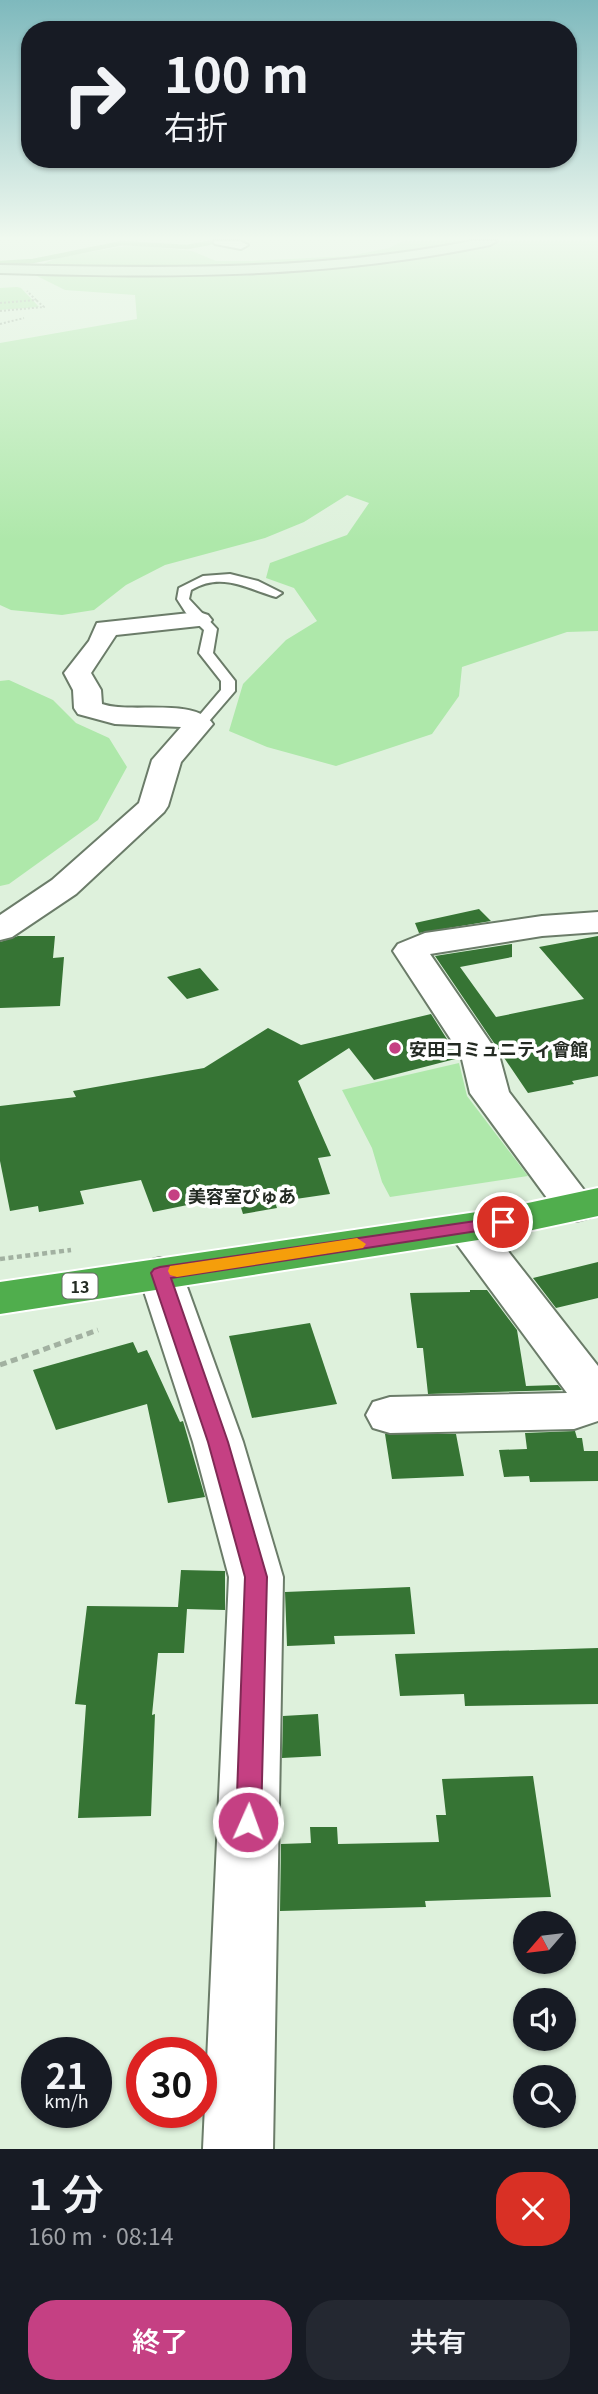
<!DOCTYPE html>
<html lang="ja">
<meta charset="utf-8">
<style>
:root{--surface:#171b24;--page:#242831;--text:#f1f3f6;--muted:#9ea1a6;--accent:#c54083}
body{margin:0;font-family:Georgia,"Noto Sans JP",serif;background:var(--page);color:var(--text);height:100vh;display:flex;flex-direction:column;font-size:26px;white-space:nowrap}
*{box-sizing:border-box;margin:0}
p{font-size:23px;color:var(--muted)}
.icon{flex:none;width:38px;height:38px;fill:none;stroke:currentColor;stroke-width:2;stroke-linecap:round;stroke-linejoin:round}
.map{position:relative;height:2149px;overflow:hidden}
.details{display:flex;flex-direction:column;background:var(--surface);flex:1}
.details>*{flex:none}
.banner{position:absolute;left:21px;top:21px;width:556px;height:147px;border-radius:28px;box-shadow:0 2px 5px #0004;background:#171b24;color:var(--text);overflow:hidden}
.needle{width:46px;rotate:242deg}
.buttons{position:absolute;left:513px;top:1911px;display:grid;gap:14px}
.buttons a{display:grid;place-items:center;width:63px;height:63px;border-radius:50%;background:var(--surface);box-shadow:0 2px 5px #0004;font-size:35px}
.speed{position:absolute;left:21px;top:2037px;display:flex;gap:14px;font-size:35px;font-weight:700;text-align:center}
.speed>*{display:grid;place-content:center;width:91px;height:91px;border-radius:50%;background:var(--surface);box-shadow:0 2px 5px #0004;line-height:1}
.speed small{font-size:18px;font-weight:400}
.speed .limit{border:10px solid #d22;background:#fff;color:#111}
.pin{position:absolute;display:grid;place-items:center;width:60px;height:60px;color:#fff;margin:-30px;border:4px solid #fff;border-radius:50%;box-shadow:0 2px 7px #0007}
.me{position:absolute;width:77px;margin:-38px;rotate:2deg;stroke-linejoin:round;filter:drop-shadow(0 0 5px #0008)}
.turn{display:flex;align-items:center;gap:24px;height:147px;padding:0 28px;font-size:32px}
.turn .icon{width:91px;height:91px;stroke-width:2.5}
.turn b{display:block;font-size:49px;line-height:60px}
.round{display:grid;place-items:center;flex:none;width:74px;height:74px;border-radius:28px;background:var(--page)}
.overview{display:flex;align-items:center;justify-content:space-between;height:119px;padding:0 28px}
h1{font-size:42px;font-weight:600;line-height:52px}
.action{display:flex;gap:14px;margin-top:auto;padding:14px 28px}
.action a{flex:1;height:80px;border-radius:28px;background:var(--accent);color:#fff;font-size:28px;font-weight:600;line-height:80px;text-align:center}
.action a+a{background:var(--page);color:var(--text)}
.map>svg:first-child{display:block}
</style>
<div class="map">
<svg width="598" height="2149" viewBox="0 0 598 2149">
<rect width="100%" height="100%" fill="#def1dc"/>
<path fill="#aee8aa" d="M403,241H598V631L567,632L462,667L459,696L432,734L336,766L267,747L229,731L243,684L286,640L317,621L294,588L266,578L270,563L347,535L369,503L347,495L304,522L265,538L165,565L126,585L94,610L62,615L11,610L0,605V343L137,319L135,295L65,290L33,274L45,263L60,257L132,245L192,251L216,261H249L349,256L389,248Z
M17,287L21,288L39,307L0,310V288Z
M9,680L53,700L76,723L109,738L127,767L98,820L9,884L0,886V681Z
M459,1063L467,1096L528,1176L390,1197L382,1182L372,1148L342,1090Z"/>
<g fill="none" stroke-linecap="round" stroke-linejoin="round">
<path stroke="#80c07c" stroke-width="4.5" d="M0,263L33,261L122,243L187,247L219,241"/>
</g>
<path fill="#367434" d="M479,909L491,921L419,933L415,923Z
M18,936H55L53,958L64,957L60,1006L0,1008V942Z
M598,936V1076L572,1081L574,1084L528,1093L435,956L512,944V957L460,967L496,1017L584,999L539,947Z
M200,968L219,990L187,999L167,977Z
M431,1014L459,1058L374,1080L349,1048L298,1081L331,1156L318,1158L330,1194L275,1202L277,1208L243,1214L237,1195L153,1212L141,1180L80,1191L84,1204L39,1212L38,1206L10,1211L0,1161V1106L76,1097L73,1091L204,1068L268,1028L301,1045Z
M598,1262V1298L556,1308L533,1278Z
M470,1290H487L517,1330L526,1386L558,1385L562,1390L428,1394L423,1348H417L410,1293L470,1292Z
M310,1323L337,1404L252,1418L229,1336Z
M133,1342L138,1353L147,1350L180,1422L183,1421L205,1497L168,1503L147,1404L56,1430L33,1370Z
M575,1431L577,1438H582L584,1451H598V1481L530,1482L529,1476L504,1477L499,1450L527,1449L525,1433Z
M385,1434H456L464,1476L392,1479Z
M181,1570L225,1571V1610L187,1609L184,1653H158L152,1715L155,1714L151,1816L78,1818L86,1705L75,1704L87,1606L178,1607Z
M410,1587L415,1634L334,1636L335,1644L287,1646L285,1592Z
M598,1648V1704L465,1706L464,1694L400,1696L395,1654Z
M318,1714L321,1756L282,1758L283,1716Z
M533,1776L551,1897L425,1901L426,1907L280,1911L281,1844L311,1843L310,1827H337L338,1844L439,1842L436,1815H446L442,1779Z"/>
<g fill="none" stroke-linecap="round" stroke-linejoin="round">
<defs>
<path id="lane" d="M230,574L258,581L282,593L276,597C245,588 222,572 191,590L189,599L217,629L213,653L235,681V691L204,727L199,728L192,724L221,690V681L199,653L204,630L186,613L177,599L179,588L203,576Z"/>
<path id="street" d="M213,241H240L248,245L241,249L215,244Z
M199,612L208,615L212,620L208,625L116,635L91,673L101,690L102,704C130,714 195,697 213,724L181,762L168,806L164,812L76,894L12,937L0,940V915L52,880L139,803L152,760L181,727L115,724L78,714L74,708L73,690L64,673L89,641L97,623Z
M598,912V932L542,936L430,954L499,1055L509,1092L597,1207L591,1217L576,1221L561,1217L470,1093L461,1055L393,951L398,944L425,933L542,916Z
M467,1214L482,1218L598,1366V1421L574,1429L390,1433L373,1428L366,1415L373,1402L390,1397L567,1393L445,1228L452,1218Z
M160,1258L176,1262L182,1273L243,1442L283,1577L273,2149H203L229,1577L193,1442L138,1273L144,1262Z"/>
<path id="secondary" d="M471,241H497L490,245C326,279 167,278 0,273V265C158,268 315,272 471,241Z"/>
<path id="highway" d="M598,1188V1216L504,1236L0,1314V1282L504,1208Z"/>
</defs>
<use href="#lane" stroke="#6b7c69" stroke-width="4"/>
<use href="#street" stroke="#6b7c69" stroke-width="4"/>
<use href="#secondary" stroke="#6b7c69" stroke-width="4"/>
<use href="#highway" stroke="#fff" stroke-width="4"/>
<path stroke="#a2b1a1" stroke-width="2" stroke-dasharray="2 2" stroke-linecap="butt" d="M0,303L36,300L27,291
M0,311L44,307L36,300
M0,324L24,318"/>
<path stroke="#a2b1a1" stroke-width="4.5" stroke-dasharray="5 3.5" stroke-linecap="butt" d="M0,1259L71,1250"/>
<path stroke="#a2b1a1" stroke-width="5" stroke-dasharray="7 4.5" stroke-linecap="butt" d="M0,1365L98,1330"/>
<use href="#lane" fill="#fff" fill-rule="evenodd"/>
<use href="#street" fill="#fff" fill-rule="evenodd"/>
<use href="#secondary" fill="#cae7ca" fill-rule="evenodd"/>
<use href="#highway" fill="#50ae4d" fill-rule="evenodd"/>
</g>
<linearGradient id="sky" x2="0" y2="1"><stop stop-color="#7eb9bd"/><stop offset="0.44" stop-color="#f0f9ef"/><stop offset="1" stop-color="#f0f9ef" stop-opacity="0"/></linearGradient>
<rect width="598" height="542" fill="url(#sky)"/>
<path fill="#c54083" stroke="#802a55" stroke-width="2" d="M503,1217L510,1218L512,1222L510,1226L171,1278L228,1442L267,1577L261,1822L257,1830L248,1834L239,1830L236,1822L245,1577L208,1442L151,1273L154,1269L160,1267Z"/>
<path fill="#f59e0b" d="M357,1238L366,1244L363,1248L177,1277L170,1275L168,1271L170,1266L177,1265Z"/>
<g fill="#c54083" stroke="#fff" stroke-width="2.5">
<circle cx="395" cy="1048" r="7"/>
<circle cx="174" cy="1195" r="7"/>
</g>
<g text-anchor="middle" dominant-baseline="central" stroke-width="7" stroke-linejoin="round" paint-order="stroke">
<rect fill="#fff" stroke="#666b65" stroke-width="2" x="62.5" y="1273.5" width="35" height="25" rx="5"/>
<g font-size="16" font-weight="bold" fill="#242b23">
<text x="80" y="1286">13</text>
</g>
<g font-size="18" font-weight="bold" fill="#242b23" stroke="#fff" text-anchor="start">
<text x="409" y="1048">安田コミュニティ會館</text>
<text x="188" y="1195">美容室ぴゅあ</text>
</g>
</g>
</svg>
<div class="buttons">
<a><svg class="needle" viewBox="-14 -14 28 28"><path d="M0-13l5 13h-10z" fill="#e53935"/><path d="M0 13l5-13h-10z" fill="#9ea1a6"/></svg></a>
<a><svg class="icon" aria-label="sound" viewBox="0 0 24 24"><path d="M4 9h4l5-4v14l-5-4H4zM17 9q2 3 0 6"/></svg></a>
<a><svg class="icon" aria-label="search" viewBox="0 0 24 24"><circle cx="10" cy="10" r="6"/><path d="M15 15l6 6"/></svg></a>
</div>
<div class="speed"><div>21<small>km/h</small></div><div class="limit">30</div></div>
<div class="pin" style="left:503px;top:1222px;background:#d93025"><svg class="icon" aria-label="arrive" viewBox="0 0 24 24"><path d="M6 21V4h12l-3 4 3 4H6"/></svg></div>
<svg class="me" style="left:248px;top:1822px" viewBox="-20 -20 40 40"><circle r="17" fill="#c54083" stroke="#fff" stroke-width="3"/><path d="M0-11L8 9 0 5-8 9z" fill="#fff"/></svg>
<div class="banner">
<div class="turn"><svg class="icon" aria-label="right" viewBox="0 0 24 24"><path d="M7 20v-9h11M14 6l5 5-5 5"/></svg><div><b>100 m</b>右折</div></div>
</div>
</div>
<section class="details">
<div class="overview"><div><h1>1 分</h1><p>160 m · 08:14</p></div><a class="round" style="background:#d93025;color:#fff"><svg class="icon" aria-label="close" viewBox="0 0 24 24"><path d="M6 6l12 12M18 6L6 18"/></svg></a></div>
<div class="action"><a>終了</a><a>共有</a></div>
</section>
